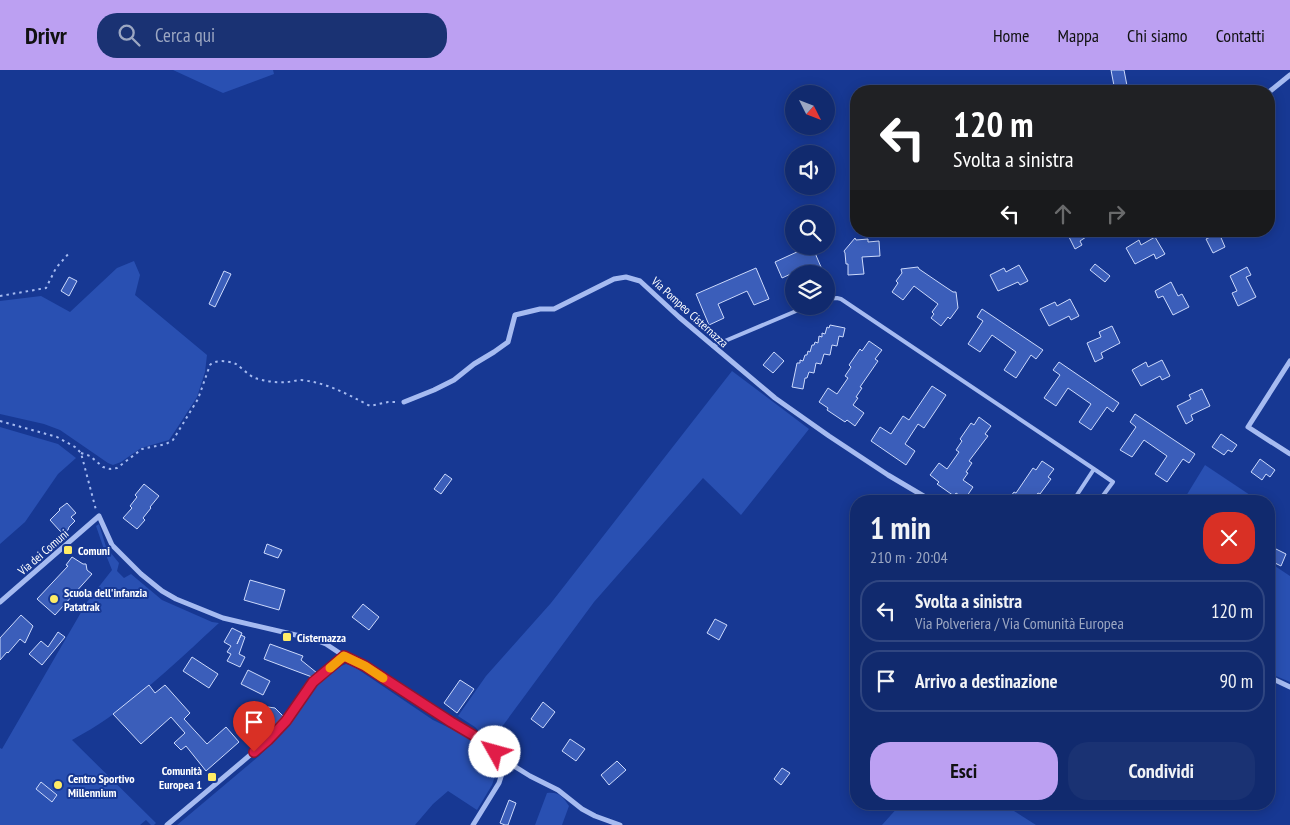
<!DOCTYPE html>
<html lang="it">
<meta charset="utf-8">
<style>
:root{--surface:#112a6e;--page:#1a3273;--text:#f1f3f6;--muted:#9ca7c2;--line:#304681;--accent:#bca0f2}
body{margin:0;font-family:"PT Sans Narrow",sans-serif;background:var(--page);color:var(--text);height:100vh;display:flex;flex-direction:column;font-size:19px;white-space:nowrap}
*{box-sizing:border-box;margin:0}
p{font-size:16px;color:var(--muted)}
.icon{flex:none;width:28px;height:28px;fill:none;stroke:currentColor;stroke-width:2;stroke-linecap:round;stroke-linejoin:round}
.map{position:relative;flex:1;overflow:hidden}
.details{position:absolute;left:850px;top:425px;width:425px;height:315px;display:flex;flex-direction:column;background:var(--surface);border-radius:20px;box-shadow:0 2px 12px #0003,0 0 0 1px var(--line)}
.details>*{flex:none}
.guide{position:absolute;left:850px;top:15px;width:425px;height:152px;border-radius:20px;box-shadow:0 2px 12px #0003,0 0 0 1px var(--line);background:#202124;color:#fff;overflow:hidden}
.needle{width:32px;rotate:132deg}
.fabs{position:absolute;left:785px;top:15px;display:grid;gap:10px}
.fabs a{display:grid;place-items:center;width:50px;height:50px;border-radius:50%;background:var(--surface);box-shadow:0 2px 12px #0003,0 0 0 1px var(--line);font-size:25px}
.pin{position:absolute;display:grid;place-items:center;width:42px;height:42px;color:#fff;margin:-51px -21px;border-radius:50% 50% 50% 0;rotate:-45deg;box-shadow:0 0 5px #0007}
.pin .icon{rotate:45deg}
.me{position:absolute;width:55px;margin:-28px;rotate:308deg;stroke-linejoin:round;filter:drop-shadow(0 0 4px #0008)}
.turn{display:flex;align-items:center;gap:18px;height:105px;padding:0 20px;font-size:22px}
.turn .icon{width:65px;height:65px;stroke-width:2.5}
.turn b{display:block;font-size:35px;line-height:42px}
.lanes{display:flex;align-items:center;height:48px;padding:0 20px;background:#0003;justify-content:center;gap:25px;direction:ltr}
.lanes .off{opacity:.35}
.round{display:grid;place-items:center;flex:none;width:52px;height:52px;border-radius:20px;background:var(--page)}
.overview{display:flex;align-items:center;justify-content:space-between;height:85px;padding:0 20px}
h1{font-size:30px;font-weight:800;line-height:38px}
.action{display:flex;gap:10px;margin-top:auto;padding:10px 20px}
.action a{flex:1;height:58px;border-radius:20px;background:var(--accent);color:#111;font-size:20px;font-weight:800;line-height:58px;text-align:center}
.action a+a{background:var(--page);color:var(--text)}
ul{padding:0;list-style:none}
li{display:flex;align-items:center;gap:15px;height:62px;margin:0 10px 8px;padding:0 10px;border:2px solid var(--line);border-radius:20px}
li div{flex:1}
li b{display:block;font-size:19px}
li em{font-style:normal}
header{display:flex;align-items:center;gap:30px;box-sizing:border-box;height:70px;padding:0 25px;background:var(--accent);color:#111}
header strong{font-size:24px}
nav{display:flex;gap:28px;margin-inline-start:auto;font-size:18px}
.search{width:350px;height:45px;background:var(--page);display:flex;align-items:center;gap:12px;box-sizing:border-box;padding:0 18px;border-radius:20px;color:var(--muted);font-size:19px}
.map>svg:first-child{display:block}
</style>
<header>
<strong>Drivr</strong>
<div class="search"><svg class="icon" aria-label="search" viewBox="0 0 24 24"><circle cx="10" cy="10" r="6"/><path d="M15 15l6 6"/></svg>Cerca qui</div>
<nav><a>Home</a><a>Mappa</a><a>Chi siamo</a><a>Contatti</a></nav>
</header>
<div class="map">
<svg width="1290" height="755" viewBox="0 0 1290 755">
<rect width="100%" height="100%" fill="#173893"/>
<path fill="#2950b2" d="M173,0H273L274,4L223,23Z
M134,191L140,205L135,225L207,285L205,302L197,327L179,355L169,370L141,378L121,392L113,395L108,393L60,360L44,354L0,344V231L41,226L70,242L117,198Z
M732,301L809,359L741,445L703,408L594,532L490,673L475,657L458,646L486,606L551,533Z
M0,357L58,374L76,388L58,404L25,452L0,474Z
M1205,395L1250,425L1247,431H1183Z
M99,454L106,477L119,493L117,501L124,508L131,504L162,530L212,552L219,553C184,585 148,620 108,648C97,656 84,663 72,670L156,753L154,755H151L146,750L140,755H0V678L2,679L87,532L112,500L106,485L96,456Z
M1269,492L1290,506V612L1269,603Z
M346,594L353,596L433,650L466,666L499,694L492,715L477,740L448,721L433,734L415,755H177L259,686L274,671L298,643L315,617L319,613L341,596Z
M547,723C559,722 562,726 569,736L562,755H535Z
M896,734H1007L1006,736L1036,755H882L899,736Z"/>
<path fill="#3b5eba" stroke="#cddafc" d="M1111,0H1124L1128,21H1115Z
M1066,161H1083L1086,167L1080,171L1082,175L1075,179Z
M1219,163L1225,177L1213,183L1206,169Z
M1155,167L1165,184L1156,189L1154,184L1135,194L1126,178L1139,170L1141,175Z
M855,168L856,170L868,169V172L879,171L880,186L862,187L864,204L848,205V194H846L845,183L844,181Z
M810,176H812L824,204H807L804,198L782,208L775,192Z
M1095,194L1110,206L1105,212L1090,200Z
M1019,195L1028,211L1020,215L1018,212L998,221L990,205L1004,198L1006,202Z
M918,197L919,199L941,214L953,222H956L958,238L950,249L948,247L941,256L931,248L934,244L932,242L938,234L914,216L903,230L892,222L898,213L896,211L902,203L901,199Z
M1247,197L1251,205L1246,207L1256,227L1238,236L1232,223L1237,221L1230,206Z
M756,198L769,229L754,235L747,221L718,234L724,248L709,255L696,224Z
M224,201L231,204L215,237L209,234Z
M69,207L77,211L69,226L61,221Z
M1171,212L1178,226L1182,224L1189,237L1173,245L1163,226L1158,228L1155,221Z
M1070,229L1079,246L1071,250L1069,246L1049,256L1040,239L1055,232L1057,236Z
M982,239L1043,280L1036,289L1031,285L1016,308L1004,300L1016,282L992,265L980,282L968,274L983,251L977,247Z
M830,255L845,258L843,267L839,266L837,276L832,275L830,285L824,284L821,294L816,293L814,303L809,302L807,308H805L803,319L792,317L797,293H800V290L803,291L805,285H807L808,281L810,282L812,275H814L815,272L818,273L819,266L822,267V263L825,264L827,257L829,258Z
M1112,256L1120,273L1101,283L1103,288L1095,292L1087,273L1101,267L1099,262Z
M869,271L882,280L875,289L878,291L860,317L862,318L856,327L858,328L853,335L864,343L855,356L847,350L845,352L827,340L828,338L819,332L828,318L837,324L848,308L845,306L851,297L849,295L860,279L862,281Z
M774,282L784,291L773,303L763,295Z
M1162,290L1170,306L1162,310L1160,306L1141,316L1132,300L1146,292L1148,297Z
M1059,292L1119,333L1113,342L1107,337L1091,360L1079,352L1091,334L1068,318L1056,336L1044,328L1060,305L1053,300Z
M932,316L946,325L924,358L918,354L905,374L915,381L906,395L871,371L880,357L891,364L903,346L909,350Z
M1202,319L1210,336L1191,345L1193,350L1186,354L1177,336L1191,329L1189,325Z
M1135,344L1195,384L1189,393L1183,389L1167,412L1155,404L1167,386L1144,370L1132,387L1120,380L1136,357L1130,352Z
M979,347L991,356L985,364L988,366L969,391L972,393L966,402L968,403L963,410L973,417L965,429L956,423L954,426L937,414L939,412L930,405L939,393L947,399L959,382L956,380L962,371L960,369L971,353L974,355Z
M1221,364L1237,375L1232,382L1228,380L1224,385L1212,377Z
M1260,389L1275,400L1270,407L1266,404L1262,410L1251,402Z
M1042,391L1054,399L1048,407L1051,409L1040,424L1038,423L1032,431H1007L1014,422L1016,423L1033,398L1036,400Z
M445,404L452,409L441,424L434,419Z
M144,414L159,426L150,437L151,438L143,448L145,450L137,459L123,448L132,438L130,436L137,427L135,425Z
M67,433L76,443L71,447L75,451L69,457L68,460L62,462L60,461L50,450L60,440L59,439Z
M267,474L282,480L278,488L264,483Z
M1274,478L1286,484L1281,496L1269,490Z
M72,487L83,494H86L87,500L92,504L55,545L37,529L68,496L66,495Z
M250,510L285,520L279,540L244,530Z
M363,534L379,547L369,560L352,547Z
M21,545L33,556L25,573L20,569L8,583L7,582L0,590V568Z
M715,549L727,555L719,570L707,563Z
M232,558L242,563L237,574L241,565L245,567L239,584L245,587L240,597L227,591L231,584L227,582L231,576L224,572Z
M58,562L65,567L42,595L29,584L41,571L48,577Z
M270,574L303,586L301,590L317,603L312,607L264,589Z
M192,587L218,604L209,618L183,601Z
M248,600L270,611L263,625L241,614Z
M460,610L474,619L457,643L444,633Z
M149,615L155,623L165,615L190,643L184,649L207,674L226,657L239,672L206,701L186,676L181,680L174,673L185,663L171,647L141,674L113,644Z
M543,632L555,642L543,658L531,649Z
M268,637L275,638L283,646L269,661L261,653L268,646L263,642Z
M570,669L585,679L576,691L562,681Z
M617,691L626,700L609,715L601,705Z
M782,698L790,703L781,715L774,709Z
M41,712L57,725L52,732L36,719Z
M509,730L516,733L508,755H505L500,753Z"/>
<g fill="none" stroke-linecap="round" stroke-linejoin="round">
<path stroke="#a6bbf1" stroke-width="2" stroke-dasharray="2.5 4" stroke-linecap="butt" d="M0,226L46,218L56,198L70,182
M0,351L57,367L75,377L81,383L96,440
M81,383L90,386L103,397L110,399L117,398L142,379L166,374L173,370L198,329L210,295C216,289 229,291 236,294C242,298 248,305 255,308C264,311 276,313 286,312C291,312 296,310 301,310C328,313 347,324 370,336L388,332H397"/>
<path stroke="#a6bbf1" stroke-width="4" d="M826,229L837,228L841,229L1094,399L1073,431
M713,276L808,236
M1094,399L1113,412L1099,431"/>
<path stroke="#a6bbf1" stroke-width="5" d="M1269,22L1290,5
M1290,291L1248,357L1290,384
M404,332L434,320L454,310L474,294L494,282L508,272L515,245L540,239H554L614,209L626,207L640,211L679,247L775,328L829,366L888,405L932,431
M0,532L99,446L112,475L141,504L162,521L176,529L223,548L313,569L326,574L344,586L365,596L451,652L473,665L506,691L530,706L558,720L582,739L595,746L620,755
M1269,607L1290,617
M167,755L268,670L286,651L313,612L344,586
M473,755L499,713L506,691"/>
</g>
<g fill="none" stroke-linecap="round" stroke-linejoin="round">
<defs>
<path id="route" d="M254,682L268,670L286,651L313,612L344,586L365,596L451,652L473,665L495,682"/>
</defs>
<use href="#route" stroke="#92132f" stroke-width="12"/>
<use href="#route" stroke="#e11d48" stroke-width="9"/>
<path stroke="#f59e0b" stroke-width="9" d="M330,598L344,586L365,596L383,608"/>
</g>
<g fill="#ffec66" stroke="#173893" stroke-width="2">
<rect x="63" y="475" width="10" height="10" rx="2.5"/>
<circle cx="54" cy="529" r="5"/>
<rect x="282" y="562" width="10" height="10" rx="2.5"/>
<rect x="207" y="702" width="10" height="10" rx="2.5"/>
<circle cx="58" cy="715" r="5"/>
</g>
<g text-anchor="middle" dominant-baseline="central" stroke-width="4" stroke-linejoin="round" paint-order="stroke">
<g font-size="12" fill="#fff" stroke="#173893">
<text transform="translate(690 242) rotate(42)">Via Pompeo Cisternazza</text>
<text transform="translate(43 482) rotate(-41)">Via dei Comuni</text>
</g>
<g font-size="12" font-weight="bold" fill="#fff" stroke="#173893" text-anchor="start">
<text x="78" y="480">Comuni</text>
<text x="64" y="522">Scuola dell'infanzia<tspan x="64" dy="14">Patatrak</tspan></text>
<text x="297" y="567">Cisternazza</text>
<text x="202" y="700" text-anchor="end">Comunità<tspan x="202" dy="14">Europea 1</tspan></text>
<text x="68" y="708">Centro Sportivo<tspan x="68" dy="14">Millennium</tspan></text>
</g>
</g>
</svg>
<div class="fabs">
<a><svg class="needle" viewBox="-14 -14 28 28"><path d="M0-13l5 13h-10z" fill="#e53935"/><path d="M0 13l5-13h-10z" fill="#9ca7c2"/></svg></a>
<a><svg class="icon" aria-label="sound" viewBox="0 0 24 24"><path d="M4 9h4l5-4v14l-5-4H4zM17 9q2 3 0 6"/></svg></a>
<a><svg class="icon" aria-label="search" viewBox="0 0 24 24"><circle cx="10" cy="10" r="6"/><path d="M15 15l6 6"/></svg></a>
<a><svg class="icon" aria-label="layers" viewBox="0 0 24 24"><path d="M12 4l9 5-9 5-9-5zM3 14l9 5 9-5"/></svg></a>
</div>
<div class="pin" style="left:254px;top:682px;background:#d93025"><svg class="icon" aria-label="arrive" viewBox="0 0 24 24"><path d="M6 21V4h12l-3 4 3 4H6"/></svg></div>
<svg class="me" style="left:495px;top:682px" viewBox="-20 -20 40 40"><circle r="19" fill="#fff"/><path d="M0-13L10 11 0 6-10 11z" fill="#e11d48"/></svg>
<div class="guide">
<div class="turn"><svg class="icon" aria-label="left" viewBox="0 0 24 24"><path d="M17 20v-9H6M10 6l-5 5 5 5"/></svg><div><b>120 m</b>Svolta a sinistra</div></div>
<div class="lanes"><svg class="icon" aria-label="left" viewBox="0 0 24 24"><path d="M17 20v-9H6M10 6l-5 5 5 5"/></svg><svg class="icon off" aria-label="ahead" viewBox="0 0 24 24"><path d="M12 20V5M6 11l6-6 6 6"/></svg><svg class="icon off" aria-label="right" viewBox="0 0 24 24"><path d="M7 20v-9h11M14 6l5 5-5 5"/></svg></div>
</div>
<section class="details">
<div class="overview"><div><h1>1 min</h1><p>210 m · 20:04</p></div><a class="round" style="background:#d93025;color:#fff"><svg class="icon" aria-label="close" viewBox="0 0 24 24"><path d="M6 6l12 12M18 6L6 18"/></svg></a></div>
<ul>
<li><svg class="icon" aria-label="left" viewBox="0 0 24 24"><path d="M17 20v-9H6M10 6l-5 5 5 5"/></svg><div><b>Svolta a sinistra</b><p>Via Polveriera / Via Comunità Europea</p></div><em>120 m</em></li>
<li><svg class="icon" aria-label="arrive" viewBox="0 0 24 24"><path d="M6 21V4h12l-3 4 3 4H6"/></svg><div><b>Arrivo a destinazione</b></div><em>90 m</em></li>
</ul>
<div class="action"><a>Esci</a><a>Condividi</a></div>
</section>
</div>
